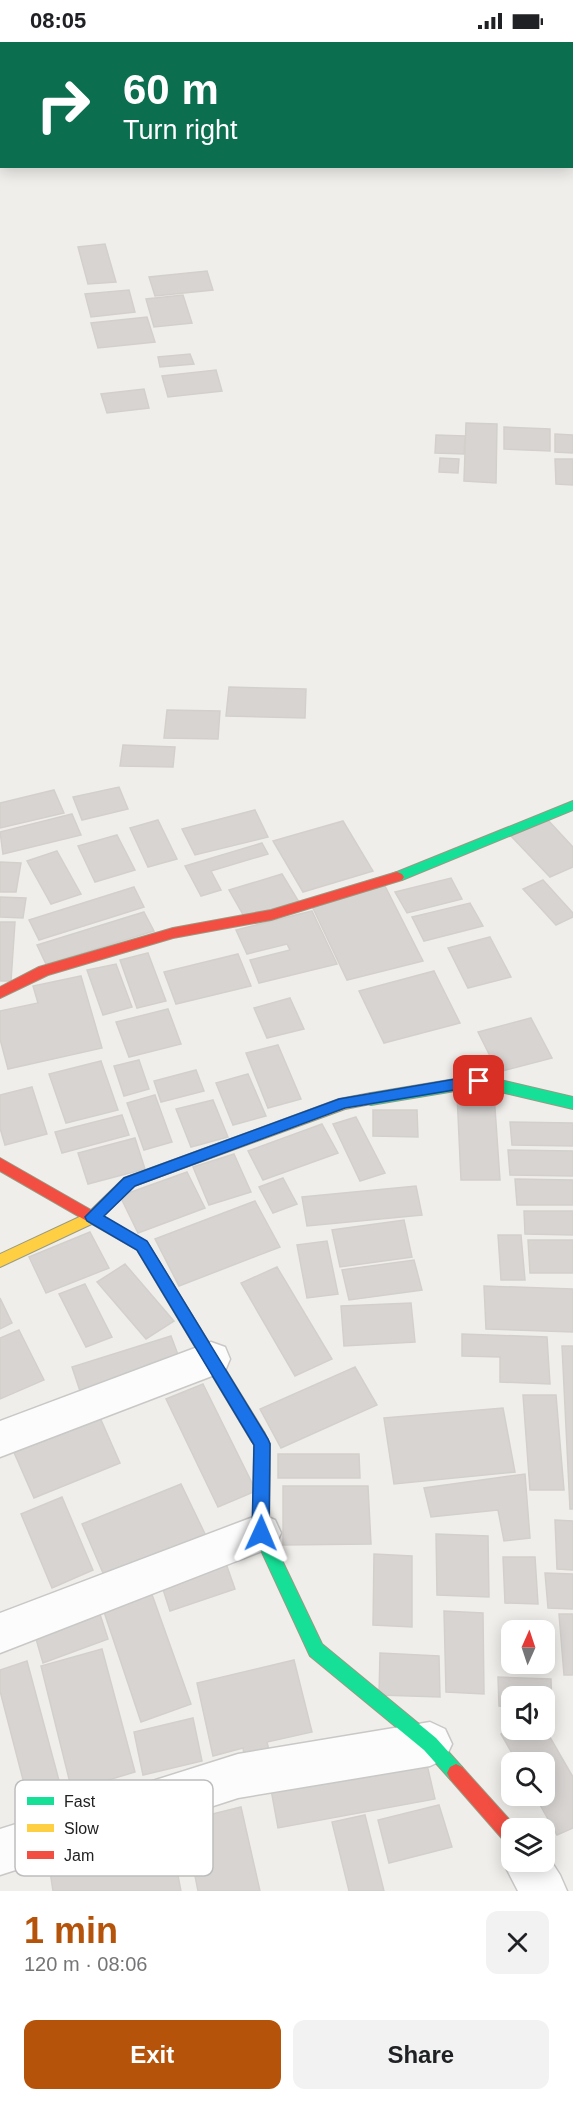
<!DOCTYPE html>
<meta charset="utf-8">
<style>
:root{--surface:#fff;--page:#f2f2f2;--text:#202124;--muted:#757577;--accent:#b45309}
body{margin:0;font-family:Helvetica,sans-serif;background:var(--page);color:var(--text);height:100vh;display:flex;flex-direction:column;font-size:22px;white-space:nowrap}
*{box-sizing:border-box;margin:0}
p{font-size:20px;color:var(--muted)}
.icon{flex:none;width:33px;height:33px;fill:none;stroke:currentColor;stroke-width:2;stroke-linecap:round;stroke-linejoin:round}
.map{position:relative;height:1849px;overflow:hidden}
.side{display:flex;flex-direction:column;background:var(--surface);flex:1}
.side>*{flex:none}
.top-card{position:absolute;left:0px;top:0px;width:573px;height:126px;box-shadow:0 3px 15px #0003;background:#0b6e4f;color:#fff;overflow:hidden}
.needle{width:39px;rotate:3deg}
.controls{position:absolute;left:501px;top:1578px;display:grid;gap:12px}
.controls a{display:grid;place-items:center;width:54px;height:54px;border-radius:12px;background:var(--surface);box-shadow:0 3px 15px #0003;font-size:30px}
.pin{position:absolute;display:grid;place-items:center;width:51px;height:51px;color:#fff;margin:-26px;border-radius:12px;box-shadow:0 3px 9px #0006}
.me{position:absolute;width:66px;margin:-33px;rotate:1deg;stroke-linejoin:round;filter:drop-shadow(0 0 4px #0008)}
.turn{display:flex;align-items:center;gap:21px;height:126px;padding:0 24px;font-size:27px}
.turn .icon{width:78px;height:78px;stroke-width:2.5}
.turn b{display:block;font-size:42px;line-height:51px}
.round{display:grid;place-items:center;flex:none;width:63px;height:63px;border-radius:12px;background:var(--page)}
.summary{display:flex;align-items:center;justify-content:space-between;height:102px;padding:0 24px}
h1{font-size:36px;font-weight:600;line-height:45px;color:var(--accent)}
.button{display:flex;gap:12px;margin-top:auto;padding:12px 24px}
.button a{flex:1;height:69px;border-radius:12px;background:var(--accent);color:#fff;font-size:24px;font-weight:600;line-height:69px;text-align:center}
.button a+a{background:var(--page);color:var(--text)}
.status{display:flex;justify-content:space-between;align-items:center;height:42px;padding:0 30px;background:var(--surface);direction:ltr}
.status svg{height:16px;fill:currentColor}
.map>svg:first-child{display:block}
</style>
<div class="status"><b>08:05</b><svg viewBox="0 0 49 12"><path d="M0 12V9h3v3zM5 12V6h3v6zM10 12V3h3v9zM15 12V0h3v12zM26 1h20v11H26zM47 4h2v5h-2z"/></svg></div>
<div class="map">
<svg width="573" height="1849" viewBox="0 0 573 1849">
<rect width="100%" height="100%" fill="#f0eeeb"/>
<path fill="#d7d4d2" stroke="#d3d0cc" stroke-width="1.5" d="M105,202L116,240L88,242L78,205Z
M207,229L213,248L155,254L149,235Z
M129,248L135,270L91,275L85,252Z
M183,253L192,281L154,285L146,257Z
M147,275L155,300L98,306L91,281Z
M190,312L194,322L160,325L158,315Z
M216,328L222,349L168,355L162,334Z
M144,347L149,366L107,371L101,352Z
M466,381L497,382L496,441L464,439Z
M504,385L550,387V409L504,407Z
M555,392L573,393V411L555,410Z
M436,393L465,394L464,412L435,411Z
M440,416L459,417L458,431L439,430Z
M555,417H573V443L556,442Z
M229,645L306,647L305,676L226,674Z
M167,668L220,669L218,697L164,696Z
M123,703L175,705L173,725L120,724Z
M119,745L128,767L82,778L73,755Z
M54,748L64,771L0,786V761Z
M255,768L268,795L195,813L182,787Z
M72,772L81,793L3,812L0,790Z
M547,777L573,805V825L550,835L510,793Z
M158,778L177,817L148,825L130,786Z
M343,779L373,829L303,850L273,799Z
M117,793L135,828L95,840L78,804Z
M262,801L268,812L211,829L221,848L201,854L185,824Z
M57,809L81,852L51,862L27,819Z
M0,820L21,821L16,850H0Z
M282,832L299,860L245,876L229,848Z
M451,836L462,857L407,871L395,850Z
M543,838L573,871V875L556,883L523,847Z
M385,844L423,919L347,938L311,862Z
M134,845L144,865L39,898L29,878Z
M0,855L26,856L23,876L0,875Z
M470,861L483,884L424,899L412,875Z
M312,869L337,922L259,941L250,918L290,908L287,902L247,912L236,888Z
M144,870L154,889L46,922L37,903Z
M0,880H15L11,939H0Z
M490,895L511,935L468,946L448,906Z
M148,911L166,959L137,966L120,918Z
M238,912L251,944L176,962L164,930Z
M116,922L132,965L103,973L87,928Z
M434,929L460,981L384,1001L359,949Z
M81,934L102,1006L8,1027L0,997V969L38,961L33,944Z
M290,956L304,987L267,996L254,966Z
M168,967L181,1002L129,1015L116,980Z
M531,976L552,1016L498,1030L478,990Z
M278,1003L301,1057L268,1066L246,1011Z
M139,1018L149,1047L124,1054L114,1024Z
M101,1019L118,1068L66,1081L49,1032Z
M196,1028L204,1049L161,1060L154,1039Z
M248,1032L266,1074L233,1083L216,1041Z
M32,1045L47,1092L5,1103L0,1086V1053Z
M457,1052H494L500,1138H461Z
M155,1053L172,1100L144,1108L127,1061Z
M213,1058L228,1095L191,1105L176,1067Z
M373,1068H417L418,1095L373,1094Z
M122,1073L129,1093L62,1111L55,1090Z
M356,1075L385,1131L360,1139L333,1082Z
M510,1080L573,1081V1104L512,1103Z
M322,1082L338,1111L263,1138L248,1109Z
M135,1096L145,1127L88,1142L78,1111Z
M508,1108L573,1109V1134L510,1133Z
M234,1112L251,1150L209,1163L193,1125Z
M187,1130L205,1166L138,1191L120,1154Z
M283,1136L297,1162L273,1171L259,1145Z
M515,1137L573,1138V1163H517Z
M416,1144L422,1173L307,1184L302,1155Z
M255,1159L280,1205L179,1244L155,1197Z
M524,1169H573V1193L525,1192Z
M404,1178L412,1215L340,1225L332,1188Z
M90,1190L109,1226L46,1251L29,1215Z
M498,1193H521L525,1238H501Z
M528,1198H573V1231H530Z
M327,1199L338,1252L307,1256L297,1203Z
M414,1218L422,1248L349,1258L342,1228Z
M125,1222L174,1279L146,1297L97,1240Z
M277,1225L332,1317L295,1334L241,1241Z
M85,1242L112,1295L86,1305L59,1252Z
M484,1244L573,1247V1290L486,1287Z
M0,1256L12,1281L0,1287Z
M411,1261L415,1300L344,1304L341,1264Z
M19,1288L44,1338L0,1357V1296Z
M462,1292L547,1295L550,1342L500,1340V1315L462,1314Z
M171,1294L183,1326L83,1358L72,1325Z
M562,1304H573V1467H570Z
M355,1325L377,1363L281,1406L260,1367Z
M203,1342L256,1449L218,1465L166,1357Z
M523,1353H556L564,1448H530Z
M503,1366L515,1430L394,1442L384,1376Z
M98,1371L120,1421L34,1456L12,1406Z
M278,1412H359L360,1436H278Z
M525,1432L530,1496L504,1499L498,1468L431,1475L424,1446Z
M181,1442L207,1496L106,1538L82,1482Z
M283,1444H368L371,1502L283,1503Z
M62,1455L93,1528L52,1546L21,1472Z
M555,1478L573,1479V1528L557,1527Z
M436,1492L488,1494L489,1555L437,1553Z
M374,1512L412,1514V1585L373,1583Z
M223,1513L235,1547L170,1569L159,1535Z
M503,1515H535L538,1562L505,1561Z
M545,1531L573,1532V1567L548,1566Z
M149,1544L191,1662L141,1680L101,1561Z
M98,1566L108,1597L43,1621L34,1590Z
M444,1569L483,1571L484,1652L446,1650Z
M559,1572H573V1633H564Z
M102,1607L135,1730L72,1749L41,1624Z
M380,1611L439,1614L440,1655L379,1653Z
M294,1618L312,1690L267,1700L271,1717L246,1723L243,1706L213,1714L197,1641Z
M27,1619L61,1746L28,1757L0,1649V1628Z
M498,1635L551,1637L552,1667H544V1654H512V1665L499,1664Z
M193,1676L202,1719L143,1733L134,1690Z
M544,1685L573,1735V1786L557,1793L535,1754H544V1720H517L501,1692L512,1687L544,1688Z
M425,1714L435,1757L278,1786L270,1742Z
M439,1763L452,1805L389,1821L378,1778Z
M241,1765L260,1849H198L184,1779Z
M365,1773L384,1849H349L332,1780Z
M169,1787L181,1849H53L48,1816Z"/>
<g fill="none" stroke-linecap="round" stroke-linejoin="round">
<defs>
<path id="street" d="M211,1300L225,1305L230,1317L225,1329L0,1415V1379Z
M261,1472L275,1478L281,1491L275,1504L0,1611V1571Z
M430,1680L445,1687L452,1702L445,1717L430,1724L238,1756L0,1833V1787L238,1712Z
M512,1803V1820H544V1808L560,1833L567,1849H518L503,1820Z"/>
<path id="fast" d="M573,759V768L402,838H392L390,835L392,832Z
M479,1033L573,1055V1067L479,1045L371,1063L366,1061L364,1057L366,1053L371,1051Z
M258,1388L264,1390L270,1402L269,1491L322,1602L436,1696L462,1725L465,1731L462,1737L456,1740L450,1737L424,1708L310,1614L253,1491L254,1403L250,1395L252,1390Z"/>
<path id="slow" d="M371,1051L376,1053L378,1057L376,1061L345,1067L134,1144L98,1179L0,1225V1212L88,1171L124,1136L339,1057Z"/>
<path id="jam" d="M397,830L402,832L404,835L402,838L271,878L173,896L48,933L0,956V945L39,925L173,886L271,868Z
M0,1116L147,1200L264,1390L266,1395L264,1400L258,1402L252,1400L137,1208L0,1129Z
M456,1722L462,1725L517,1786H512V1804L506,1801L450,1737L447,1731L450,1725Z"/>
</defs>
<use href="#street" stroke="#c9c8c7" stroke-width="3"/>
<use href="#fast" stroke="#999a82" stroke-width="2"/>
<use href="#slow" stroke="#999a82" stroke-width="2"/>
<use href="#jam" stroke="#999a82" stroke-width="2"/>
<use href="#street" fill="#fdfcfc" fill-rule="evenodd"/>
<use href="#fast" fill="#16e098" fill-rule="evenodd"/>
<use href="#slow" fill="#ffcf43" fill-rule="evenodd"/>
<use href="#jam" fill="#f24e42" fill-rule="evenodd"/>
</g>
<path fill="#1a73e8" stroke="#114b97" stroke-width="1.5" d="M479,1033L484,1035L486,1039L484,1043L345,1066L135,1144L104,1174L147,1199L268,1397L270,1402L269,1491L267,1497L261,1499L255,1497L252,1491L254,1403L137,1208L87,1179L85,1175L124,1136L339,1057Z"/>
<rect x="15" y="1738" width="198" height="96" rx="9" fill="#fff" stroke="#bdbdbd" stroke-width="1.5"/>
<rect x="27" y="1755" width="27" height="8" fill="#16e098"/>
<rect x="27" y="1782" width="27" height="8" fill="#ffcf43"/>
<rect x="27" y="1809" width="27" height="8" fill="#f24e42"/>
<g font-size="16" fill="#222">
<text x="64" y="1765">Fast</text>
<text x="64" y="1792">Slow</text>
<text x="64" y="1819">Jam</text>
</g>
</svg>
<div class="controls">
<a><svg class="needle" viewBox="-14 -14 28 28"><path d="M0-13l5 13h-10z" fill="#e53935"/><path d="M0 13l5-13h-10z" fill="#757577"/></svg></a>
<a><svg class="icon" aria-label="sound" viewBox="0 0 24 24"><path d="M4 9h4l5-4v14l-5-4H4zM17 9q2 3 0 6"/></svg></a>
<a><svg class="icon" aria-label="search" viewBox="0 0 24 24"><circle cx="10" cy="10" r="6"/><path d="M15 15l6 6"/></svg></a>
<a><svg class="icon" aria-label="layers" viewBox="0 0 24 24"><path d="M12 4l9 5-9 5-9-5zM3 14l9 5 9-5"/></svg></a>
</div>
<div class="pin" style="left:479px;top:1039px;background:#d93025"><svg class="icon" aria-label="arrive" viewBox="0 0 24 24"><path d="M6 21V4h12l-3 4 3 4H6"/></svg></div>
<svg class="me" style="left:261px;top:1491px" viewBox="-20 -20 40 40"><path d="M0-17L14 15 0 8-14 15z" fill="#1a73e8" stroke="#fff" stroke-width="4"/></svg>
<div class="top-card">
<div class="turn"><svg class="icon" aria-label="right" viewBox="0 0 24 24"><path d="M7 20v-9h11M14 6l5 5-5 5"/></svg><div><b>60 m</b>Turn right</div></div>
</div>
</div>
<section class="side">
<div class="summary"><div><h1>1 min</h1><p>120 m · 08:06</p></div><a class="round"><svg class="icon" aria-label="close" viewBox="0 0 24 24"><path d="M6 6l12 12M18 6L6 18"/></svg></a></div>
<div class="button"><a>Exit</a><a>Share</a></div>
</section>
